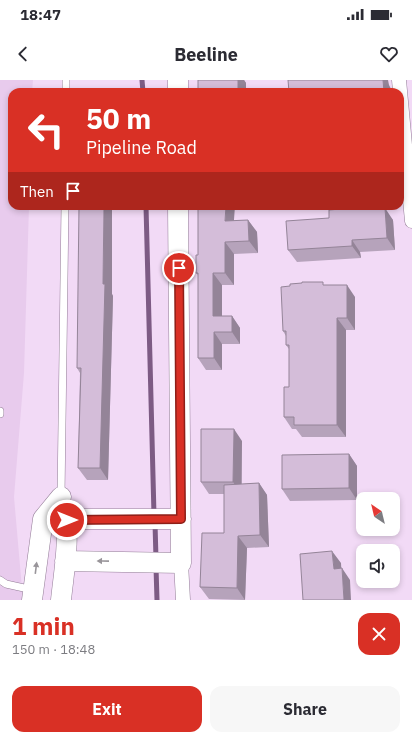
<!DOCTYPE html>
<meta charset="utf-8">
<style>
:root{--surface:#fff;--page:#f7f7f7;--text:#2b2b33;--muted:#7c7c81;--accent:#d93025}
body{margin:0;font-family:"IBM Plex Sans",sans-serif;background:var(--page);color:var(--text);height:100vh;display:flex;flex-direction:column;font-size:15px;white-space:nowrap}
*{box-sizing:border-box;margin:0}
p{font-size:13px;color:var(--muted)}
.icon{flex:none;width:22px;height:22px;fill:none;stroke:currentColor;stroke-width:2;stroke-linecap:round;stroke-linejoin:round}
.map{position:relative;height:520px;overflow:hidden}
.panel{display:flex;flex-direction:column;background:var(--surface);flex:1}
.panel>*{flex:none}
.guide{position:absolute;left:8px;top:8px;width:396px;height:122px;border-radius:12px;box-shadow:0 2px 6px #0003;background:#d93025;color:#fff;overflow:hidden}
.needle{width:26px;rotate:325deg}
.controls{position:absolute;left:356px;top:412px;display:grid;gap:8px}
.controls a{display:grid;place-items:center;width:44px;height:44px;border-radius:8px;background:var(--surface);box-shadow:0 2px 6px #0003;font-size:20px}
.pin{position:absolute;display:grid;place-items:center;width:34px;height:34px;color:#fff;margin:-17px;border:2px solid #fff;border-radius:50%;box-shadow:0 1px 4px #0007}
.me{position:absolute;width:44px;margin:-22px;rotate:90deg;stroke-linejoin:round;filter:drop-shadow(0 0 3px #0008)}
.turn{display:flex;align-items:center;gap:14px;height:84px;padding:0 12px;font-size:18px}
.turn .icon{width:52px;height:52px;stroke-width:2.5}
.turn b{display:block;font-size:28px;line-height:34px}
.then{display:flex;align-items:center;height:38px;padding:0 12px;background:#0003;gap:8px;font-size:15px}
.round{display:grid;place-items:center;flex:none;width:42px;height:42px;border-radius:12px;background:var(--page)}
.head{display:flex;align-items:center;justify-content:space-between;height:68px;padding:0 12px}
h1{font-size:24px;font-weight:800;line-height:30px;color:var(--accent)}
.action{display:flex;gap:8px;margin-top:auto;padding:8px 12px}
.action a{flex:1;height:46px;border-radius:12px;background:var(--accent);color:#fff;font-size:16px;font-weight:800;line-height:46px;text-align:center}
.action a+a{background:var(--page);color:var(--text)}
.status{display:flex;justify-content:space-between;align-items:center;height:28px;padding:0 20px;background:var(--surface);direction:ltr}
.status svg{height:11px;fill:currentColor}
header{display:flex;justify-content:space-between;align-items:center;height:52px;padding:0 12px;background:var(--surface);font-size:18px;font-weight:800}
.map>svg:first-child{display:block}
</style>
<div class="status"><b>18:47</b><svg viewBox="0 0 49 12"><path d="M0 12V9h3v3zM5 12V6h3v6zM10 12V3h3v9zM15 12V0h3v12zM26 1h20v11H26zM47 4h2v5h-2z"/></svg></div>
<header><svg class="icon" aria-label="back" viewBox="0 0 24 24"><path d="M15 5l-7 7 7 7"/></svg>Beeline<svg class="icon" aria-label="heart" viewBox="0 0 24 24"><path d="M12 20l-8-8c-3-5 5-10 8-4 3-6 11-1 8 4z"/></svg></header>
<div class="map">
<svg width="412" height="520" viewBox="0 0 412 520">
<rect width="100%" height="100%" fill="#f2daf6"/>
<path fill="#e8cbed" d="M0,0H33L32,12H12V126H29L24,293L14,417L23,520H0Z"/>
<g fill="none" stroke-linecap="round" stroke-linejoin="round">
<path stroke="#7d5b84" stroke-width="5" d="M142,0L143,12
M146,126L154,435
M155,443L156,479
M156,487L157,520"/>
<defs>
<path id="lane" d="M66,12V0
M0,331V334
M61,416L65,126
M0,500L6,504L33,510"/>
<path id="street" d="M399,0L412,141
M181,483L183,520"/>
<path id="secondary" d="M178,0V12
M43,439H181
M65,481L181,483L178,126
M32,520L43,439L61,417
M61,520C64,490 71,456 63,427"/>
</defs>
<use href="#lane" stroke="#937d97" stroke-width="8"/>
<use href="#street" stroke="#937d97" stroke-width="15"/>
<use href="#secondary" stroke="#937d97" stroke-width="21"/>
<use href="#lane" stroke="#fff" stroke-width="7"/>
<use href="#street" stroke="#fff" stroke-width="14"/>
<use href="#secondary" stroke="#fff" stroke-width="20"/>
</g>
<path fill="#b6a3bb" d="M198,0H244L246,3V12H198Z
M379,128L393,140L395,170L360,172L361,178L297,182L288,170L329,138Z
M248,140L257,152L258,173L234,174V205H222V236H232L240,248V264H222V290H206L198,278V195L196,193L234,141Z
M325,205L355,217V250H346V357H302L296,349H292L284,337L289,307V269L286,265V256L283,251Z
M112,214L113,216L108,400H87L78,388L80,293L77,288Z
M242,361V404L259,403L267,415L269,467L247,468L245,520L209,519L200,507L224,453V414H209L201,402Z
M349,374L357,386V420L290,421L282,409Z"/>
<path fill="#948498" d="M238,0H244L246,3V12H239L238,11Z
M382,0H388L389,5L391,9L392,12H384Z
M104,126H112V214L113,216L108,400L100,388Z
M226,126H235L233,153L225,141Z
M385,128L393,140L395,170L387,158Z
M248,140L257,152L258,173L249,161Z
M352,160L360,172L361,178L352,166Z
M225,162L234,174V205L225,193Z
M213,193L222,205V248L213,236Z
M347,205L355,217V250L347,238Z
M232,236L240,248V264L232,252Z
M337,238L346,250V357L337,345Z
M214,252L222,264V290L214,278Z
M234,349L242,361L241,414L233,402Z
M349,374L357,386V420L349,408Z
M259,403L267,415L269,467L260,455Z
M238,456L247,468L245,520L237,508Z
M332,471L341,483L342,501L334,489Z
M342,488L350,500L351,520H344Z"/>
<path fill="#d4bdd9" stroke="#948498" d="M198,0H238V11H220V12H198Z
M288,0H383L384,12H289Z
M79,126H104L103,204H105L100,388H78L81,288H77Z
M198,126H226L225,141L248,140L249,161L225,162V193H213V236H232V252H214V278H198V193H196V175H198Z
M351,126H376V128H385L387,158L352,160V166L288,170L286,141L329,138V130L352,128Z
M302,202H323V205H347V238H337V345H294V337H284V307H289V265H286V251H283L281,207L290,206V204L302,203Z
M201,349H234L233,402H201Z
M349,374V408L282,409V375Z
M259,403L260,455L238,456L237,508L200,507L202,453H224V405Z
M332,471L334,489L342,488L344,520H303L300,474Z"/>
<defs><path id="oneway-solid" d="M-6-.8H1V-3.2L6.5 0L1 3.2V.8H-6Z"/></defs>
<g fill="#99959a">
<use href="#oneway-solid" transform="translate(103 481) rotate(-179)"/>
<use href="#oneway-solid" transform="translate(36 488) rotate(-83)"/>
</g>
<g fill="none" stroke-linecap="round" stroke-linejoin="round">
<defs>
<path id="route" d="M67,440L181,439L179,188"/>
</defs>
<use href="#route" stroke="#8d1f18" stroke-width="10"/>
<use href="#route" stroke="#d93025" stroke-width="7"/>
</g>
</svg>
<div class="controls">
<a><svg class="needle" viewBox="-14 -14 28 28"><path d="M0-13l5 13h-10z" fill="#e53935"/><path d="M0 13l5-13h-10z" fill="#7c7c81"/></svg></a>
<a><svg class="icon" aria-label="sound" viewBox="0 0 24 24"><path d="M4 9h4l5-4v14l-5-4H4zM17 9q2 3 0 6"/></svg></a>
</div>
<div class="pin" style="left:179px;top:188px;background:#d93025"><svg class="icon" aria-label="arrive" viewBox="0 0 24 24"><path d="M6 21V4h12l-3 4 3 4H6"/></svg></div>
<svg class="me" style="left:67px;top:440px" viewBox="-20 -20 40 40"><circle r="17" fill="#d93025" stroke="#fff" stroke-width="3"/><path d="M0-11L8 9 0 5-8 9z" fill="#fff"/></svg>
<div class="guide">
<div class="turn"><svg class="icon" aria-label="left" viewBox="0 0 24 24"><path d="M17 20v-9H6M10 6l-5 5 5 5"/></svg><div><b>50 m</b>Pipeline Road</div></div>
<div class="then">Then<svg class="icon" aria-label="arrive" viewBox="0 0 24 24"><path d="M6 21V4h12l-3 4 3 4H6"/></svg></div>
</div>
</div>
<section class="panel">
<div class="head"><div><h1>1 min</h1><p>150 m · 18:48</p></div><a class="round" style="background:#d93025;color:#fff"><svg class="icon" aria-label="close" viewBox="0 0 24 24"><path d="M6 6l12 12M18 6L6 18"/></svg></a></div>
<div class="action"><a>Exit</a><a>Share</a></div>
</section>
